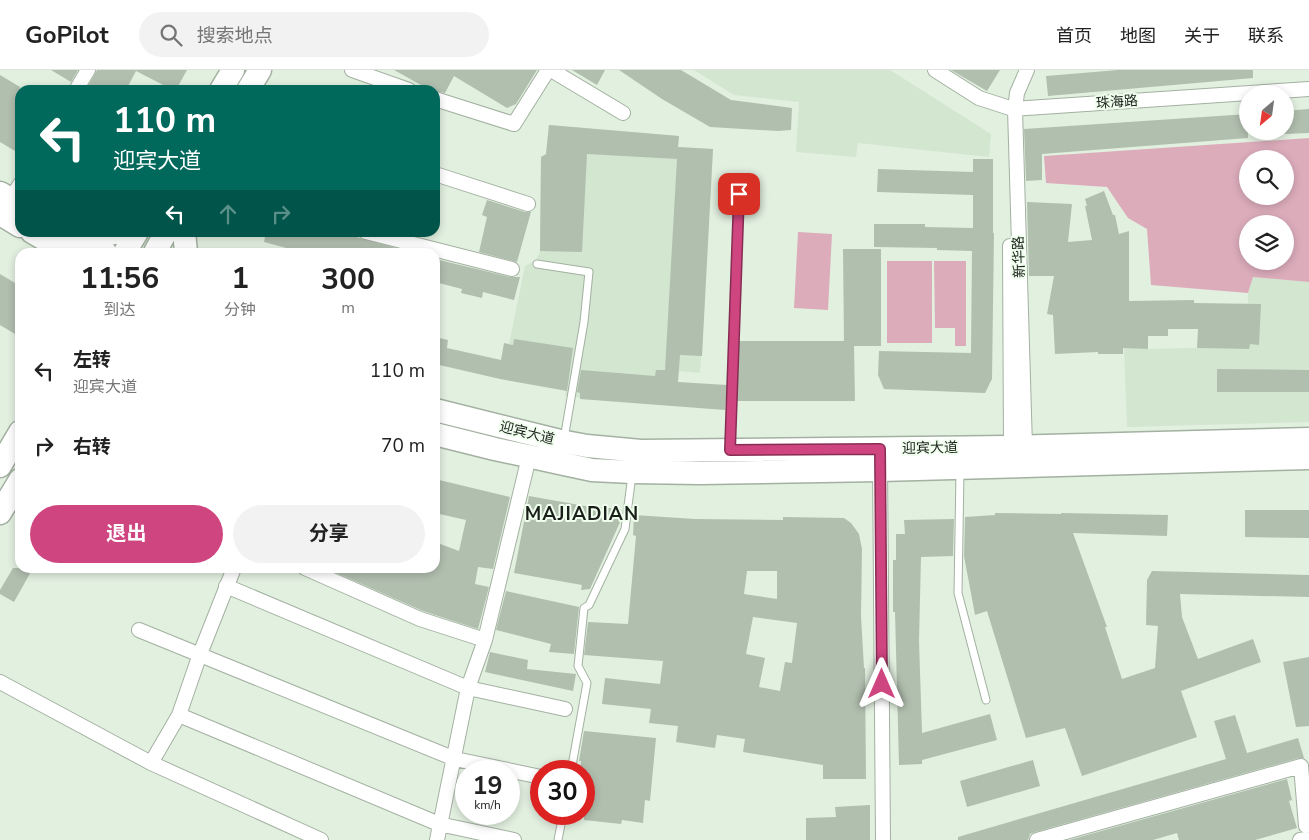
<!DOCTYPE html>
<html lang="zh">
<meta charset="utf-8">
<style>
:root{--surface:#fff;--page:#f2f2f2;--text:#222;--muted:#767676;--line:#e0e0e0;--accent:#cf457f}
body{margin:0;font-family:"Nunito Sans","Noto Sans SC",sans-serif;background:var(--page);color:var(--text);height:100vh;display:flex;flex-direction:column;font-size:19px;white-space:nowrap}
*{box-sizing:border-box;margin:0}
p{font-size:16px;color:var(--muted)}
.icon{flex:none;width:28px;height:28px;fill:none;stroke:currentColor;stroke-width:2;stroke-linecap:round;stroke-linejoin:round}
.map{position:relative;flex:1;overflow:hidden}
.side{position:absolute;left:15px;top:178px;width:425px;height:325px;display:flex;flex-direction:column;background:var(--surface);border-radius:15px;box-shadow:0 2px 8px #0003}
.side>*{flex:none}
.top-card{position:absolute;left:15px;top:15px;width:425px;height:152px;border-radius:15px;box-shadow:0 2px 8px #0003;background:#00695c;color:#fff;overflow:hidden}
.needle{width:32px;rotate:209deg}
.fabs{position:absolute;left:1239px;top:15px;display:grid;gap:10px}
.fabs a{display:grid;place-items:center;width:55px;height:55px;border-radius:50%;background:var(--surface);box-shadow:0 2px 8px #0003;font-size:25px}
.speed{position:absolute;left:455px;top:690px;display:flex;gap:10px;font-size:25px;font-weight:700;text-align:center}
.speed>*{display:grid;place-content:center;width:65px;height:65px;border-radius:50%;background:var(--surface);box-shadow:0 2px 8px #0003;line-height:1}
.speed small{font-size:12px;font-weight:400}
.speed .limit{border:8px solid #d22;background:#fff;color:#111}
.pin{position:absolute;display:grid;place-items:center;width:42px;height:42px;color:#fff;margin:-21px;border-radius:10px;box-shadow:0 2px 8px #0006}
.me{position:absolute;width:55px;margin:-28px;rotate:0deg;stroke-linejoin:round;filter:drop-shadow(0 0 4px #0008)}
.turn{display:flex;align-items:center;gap:18px;height:105px;padding:0 15px;font-size:22px}
.turn .icon{width:65px;height:65px;stroke-width:2.5}
.turn b{display:block;font-size:35px;line-height:42px}
.lanes{display:flex;align-items:center;height:48px;padding:0 15px;background:#0003;justify-content:center;gap:25px;direction:ltr}
.lanes .off{opacity:.35}
.eta{display:flex;justify-content:space-evenly;align-items:center;height:85px;text-align:center}
.eta b{font-size:30px;font-weight:700;line-height:35px}
.button{display:flex;gap:10px;margin-top:auto;padding:10px 15px}
.button a{flex:1;height:58px;border-radius:30px;background:var(--accent);color:#fff;font-size:20px;font-weight:700;line-height:58px;text-align:center}
.button a+a{background:var(--page);color:var(--text)}
ul{padding:0;list-style:none}
li{display:flex;align-items:center;gap:15px;height:75px;padding:0 15px}
li div{flex:1}
li b{display:block;font-size:19px}
li em{font-style:normal}
header{display:flex;align-items:center;gap:30px;box-sizing:border-box;height:70px;padding:0 25px;background:var(--surface);border-bottom:1px solid var(--line)}
header strong{font-size:24px}
nav{display:flex;gap:28px;margin-inline-start:auto;font-size:18px}
.search{width:350px;height:45px;background:var(--page);display:flex;align-items:center;gap:12px;box-sizing:border-box;padding:0 18px;border-radius:28px;color:var(--muted);font-size:19px}
.map>svg:first-child{display:block}
</style>
<header>
<strong>GoPilot</strong>
<div class="search"><svg class="icon" aria-label="search" viewBox="0 0 24 24"><circle cx="10" cy="10" r="6"/><path d="M15 15l6 6"/></svg>搜索地点</div>
<nav><a>首页</a><a>地图</a><a>关于</a><a>联系</a></nav>
</header>
<div class="map">
<svg width="1309" height="770" viewBox="0 0 1309 770">
<rect width="100%" height="100%" fill="#e2f0e0"/>
<path fill="#d2e6d0" d="M694,0H890L991,64L989,87L858,73L856,87L796,82L799,32L734,25Z
M549,55L679,66L678,77L713,79L700,303L679,301L649,315L648,334L565,326L572,279L514,269L513,275L509,274L525,196L536,190L540,181L541,87L546,84Z
M1253,207L1309,212V352L1127,357L1124,277L1148,279L1197,278L1249,279L1248,223Z"/>
<path fill="#dcacbb" fill-rule="evenodd" d="M1309,68V212L1253,207L1248,223L1151,215L1147,159L1128,148L1107,117L1046,113L1044,86ZM1248,89H1285V126H1248ZM1248,154H1285V191H1248Z
M798,162L832,164L828,240L794,238Z
M887,191H932V273H887Z
M934,191H966V276H955V258H935Z"/>
<path fill="#b1bfaf" fill-rule="evenodd" d="M51,0H78L71,12Z
M97,0H187L176,20H173L136,1L126,20H86Z
M394,0H537L516,34L507,38L454,6L445,23L430,20Z
M572,0H605L597,15Z
M619,0H681L731,30L792,38L791,60L778,61L710,57L662,29Z
M951,0H1000L987,21Z
M1118,0H1253V8L1048,26L1046,6Z
M0,5L20,17V84L0,72Z
M1309,39V63L1285,64V41Z
M1248,44V68L1042,84V110L1026,111L1024,59Z
M549,55L679,66L678,77L713,79L702,286L680,285L678,312L727,315L725,340L580,329V323L577,322L581,300L655,306L656,300H665L677,89L587,84L582,182L540,181L541,87L546,84Z
M973,89H993V163H994L992,309L985,323L884,319L878,305L879,281L971,283L972,181L937,180V178L874,177V154H925V157L973,158V125L877,122L878,99L973,102Z
M1104,121L1113,145H1115L1119,164L1129,161V231L1194,230V233L1261,234L1259,275L1250,274L1249,279L1197,278L1198,259H1168V266H1148V279L1123,278V284H1098V282L1055,284L1053,245L1047,244L1054,206H1029L1027,132L1072,134L1068,172L1092,170L1085,136H1087L1085,129Z
M487,130L525,142H531L517,192L479,182L487,147L482,145Z
M266,162H339L399,179L398,182H301L264,172Z
M843,179H881V276H854L855,331H737L739,271H844Z
M435,189L510,207H520L514,230L483,222L482,228L461,223L462,219L435,212Z
M0,204L20,216V267L0,255Z
M435,267L448,270L447,278L501,290L504,273L513,275L514,269L573,278L567,321L500,309L435,294Z
M1217,299L1309,300V322H1217Z
M435,409L510,427L493,499L478,497L475,514L489,517L478,559L423,541L325,498H435V472L459,481L466,450L435,443Z
M529,426L585,436L621,439V450L590,519L581,520L582,515L514,503Z
M1245,440H1309V468L1245,467Z
M995,443L1061,444V443L1168,445L1167,466L1073,463L1107,557H1105L1122,609L1155,598L1158,556L1146,555L1147,510L1152,501L1309,505V527L1180,524L1182,547L1198,589L1253,569L1261,592L1181,621L1197,667L1082,706L1065,658L1026,668L987,541L975,545L964,486L965,447L995,445Z
M634,445L695,449L783,450V447L844,448L851,453L859,464L862,479L861,546L864,598H865L866,709H823V695L743,682L745,669L717,665L715,678L676,672L678,656L649,653L651,639L602,634L605,608L660,614L663,591L584,585L588,552L628,554L636,466L633,465ZM747,501H777V529L744,524ZM753,547L797,553L792,593L785,592L780,621L759,617L765,588L746,584Z
M954,449L953,486L921,487L919,571L922,663L990,644L997,670L922,690V694L899,695L895,542H893V490H896V464H905L904,450Z
M13,498H33L14,532L0,524V520Z
M506,521L579,537L574,584L549,582L551,574L496,560Z
M490,582L528,590L527,599L576,604L573,621L485,602Z
M1309,587V656L1296,657L1283,592Z
M1235,645L1247,683L1298,668L1304,688H1299L1035,762L1030,764L1028,770H958V767L1226,689L1214,651Z
M584,661L656,668L650,731L645,730L643,753L622,750L621,754L584,750V701H580L581,691H579Z
M1033,690L1040,716L967,737L960,711Z
M1287,709L1292,730L1289,731L1297,758L1255,770H1179L1177,763L1153,770H1069Z
M870,735V770H806V748L836,747L835,737Z"/>
<g fill="none" stroke-linecap="round" stroke-linejoin="round">
<defs>
<path id="lane" d="M537,194L589,202L584,252L564,369
M730,377L739,123
M960,401L958,523L986,630
M571,701L587,613L578,596L584,538L589,535L625,459L632,405
M558,770L563,744"/>
<path id="street" d="M352,0L409,20
M551,0L623,43
M935,0L979,28L1013,39L1309,19
M76,20L88,0
M435,29L514,54L548,0
M435,104L528,134
M11,129L20,114
M366,162L512,199
M1010,176L1011,377
M1025,377L1015,39L1017,23L1027,0
M880,393L883,770
M305,498L420,549L485,570
M226,516L468,618L565,639
M139,560L455,689L541,707
M0,612L151,693L321,770
M179,645L439,754L514,770
M151,693L179,645L200,584L234,498
M437,770L468,618L485,570L529,387
M1037,770L1301,696L1306,756
M1300,770L1306,769"/>
<path id="primary" d="M221,20L233,0
M248,20L260,0
M0,123L20,134
M0,144L20,156
M32,162L66,182
M70,162L105,182
M78,162L101,166L118,162
M184,162L186,182
M125,182L137,162
M155,182L166,162
M435,340L560,371L587,376L641,381L1008,377L1309,369
M435,364L495,379L564,394L592,400L632,402L701,403L880,400L1309,388
M0,396L20,362
M0,443L20,410"/>
</defs>
<use href="#lane" stroke="#a3b1a1" stroke-width="9"/>
<use href="#street" stroke="#a3b1a1" stroke-width="16"/>
<use href="#primary" stroke="#a3b1a1" stroke-width="25"/>
<use href="#lane" stroke="#fff" stroke-width="7"/>
<use href="#street" stroke="#fff" stroke-width="14"/>
<use href="#primary" stroke="#fff" stroke-width="22"/>
</g>
<g fill="none" stroke-linecap="round" stroke-linejoin="round">
<defs>
<path id="route" d="M739,124L730,380L880,379L882,614"/>
</defs>
<use href="#route" stroke="#872d53" stroke-width="12"/>
<use href="#route" stroke="#cf457f" stroke-width="9"/>
</g>
<g text-anchor="middle" dominant-baseline="central" stroke-width="4" stroke-linejoin="round" paint-order="stroke">
<g font-size="14" fill="#1a1f19" stroke="#effeed">
<text transform="translate(1117 32) rotate(-4)">珠海路</text>
<text transform="translate(1019 187) rotate(-92)">新华路</text>
<text transform="translate(527 363) rotate(14)">迎宾大道</text>
<text transform="translate(930 378) rotate(-1)">迎宾大道</text>
</g>
<g font-size="19" font-weight="bold" letter-spacing="1" fill="#1a1f19" stroke="#effeed">
<text x="582" y="444">MAJIADIAN</text>
</g>
</g>
</svg>
<div class="fabs">
<a><svg class="needle" viewBox="-14 -14 28 28"><path d="M0-13l5 13h-10z" fill="#e53935"/><path d="M0 13l5-13h-10z" fill="#767676"/></svg></a>
<a><svg class="icon" aria-label="search" viewBox="0 0 24 24"><circle cx="10" cy="10" r="6"/><path d="M15 15l6 6"/></svg></a>
<a><svg class="icon" aria-label="layers" viewBox="0 0 24 24"><path d="M12 4l9 5-9 5-9-5zM3 14l9 5 9-5"/></svg></a>
</div>
<div class="speed"><div>19<small>km/h</small></div><div class="limit">30</div></div>
<div class="pin" style="left:739px;top:124px;background:#d93025"><svg class="icon" aria-label="arrive" viewBox="0 0 24 24"><path d="M6 21V4h12l-3 4 3 4H6"/></svg></div>
<svg class="me" style="left:882px;top:614px" viewBox="-20 -20 40 40"><path d="M0-17L14 15 0 8-14 15z" fill="#cf457f" stroke="#fff" stroke-width="4"/></svg>
<div class="top-card">
<div class="turn"><svg class="icon" aria-label="left" viewBox="0 0 24 24"><path d="M17 20v-9H6M10 6l-5 5 5 5"/></svg><div><b>110 m</b>迎宾大道</div></div>
<div class="lanes"><svg class="icon" aria-label="left" viewBox="0 0 24 24"><path d="M17 20v-9H6M10 6l-5 5 5 5"/></svg><svg class="icon off" aria-label="ahead" viewBox="0 0 24 24"><path d="M12 20V5M6 11l6-6 6 6"/></svg><svg class="icon off" aria-label="right" viewBox="0 0 24 24"><path d="M7 20v-9h11M14 6l5 5-5 5"/></svg></div>
</div>
<section class="side">
<div class="eta">
<div><b>11:56</b><p>到达</p></div>
<div><b>1</b><p>分钟</p></div>
<div><b>300</b><p>m</p></div>
</div>
<ul>
<li><svg class="icon" aria-label="left" viewBox="0 0 24 24"><path d="M17 20v-9H6M10 6l-5 5 5 5"/></svg><div><b>左转</b><p>迎宾大道</p></div><em>110 m</em></li>
<li><svg class="icon" aria-label="right" viewBox="0 0 24 24"><path d="M7 20v-9h11M14 6l5 5-5 5"/></svg><div><b>右转</b></div><em>70 m</em></li>
</ul>
<div class="button"><a>退出</a><a>分享</a></div>
</section>
</div>
